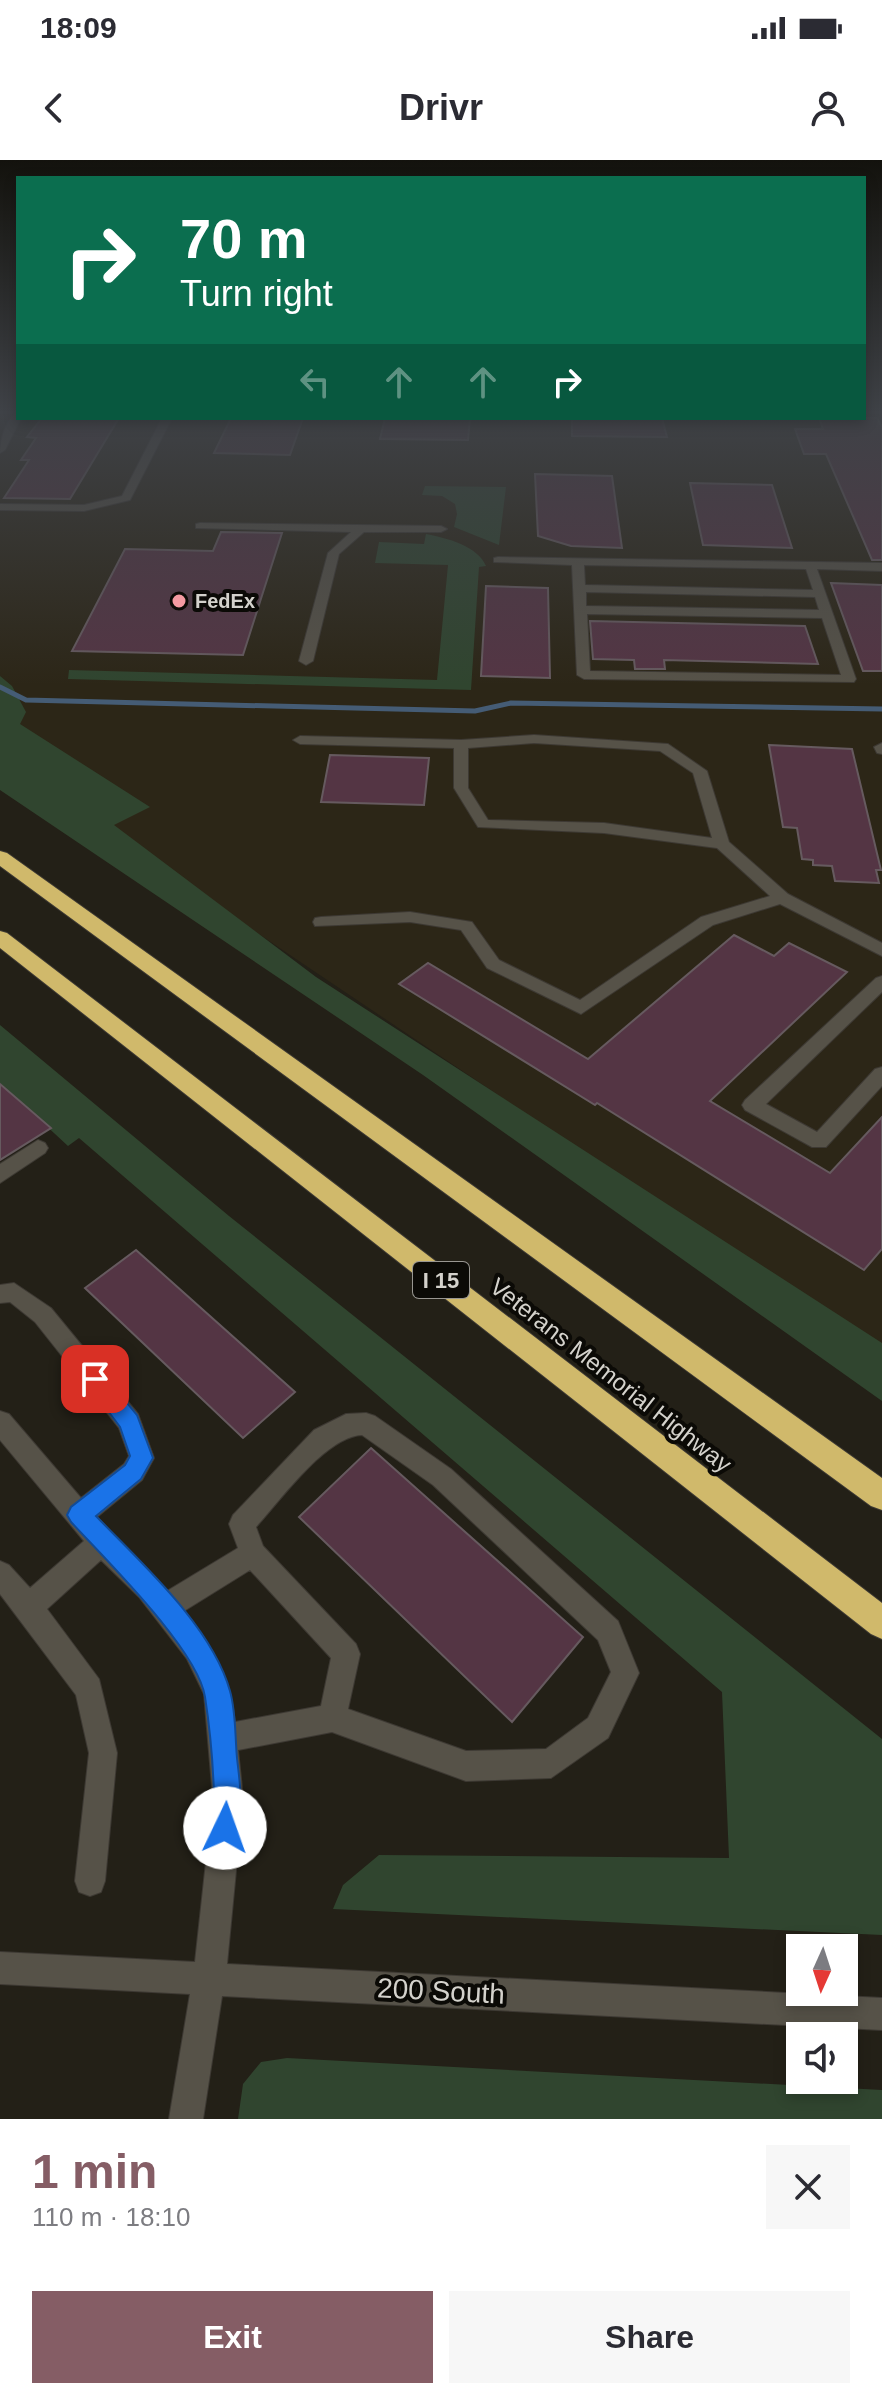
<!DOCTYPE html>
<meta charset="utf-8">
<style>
:root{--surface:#fff;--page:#f7f7f7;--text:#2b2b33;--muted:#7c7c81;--accent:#855d65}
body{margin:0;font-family:Arial,sans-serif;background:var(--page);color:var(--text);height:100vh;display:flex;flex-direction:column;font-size:30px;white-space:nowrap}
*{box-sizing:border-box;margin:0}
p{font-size:26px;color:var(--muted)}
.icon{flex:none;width:44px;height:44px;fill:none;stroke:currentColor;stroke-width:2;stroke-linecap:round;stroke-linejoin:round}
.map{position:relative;height:1959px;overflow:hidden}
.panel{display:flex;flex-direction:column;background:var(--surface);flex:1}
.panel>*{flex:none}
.banner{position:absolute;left:16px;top:16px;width:850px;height:244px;border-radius:0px;box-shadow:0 4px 12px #0003;background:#0b6e4f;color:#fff;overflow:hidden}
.needle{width:52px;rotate:183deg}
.tools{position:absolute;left:786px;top:1774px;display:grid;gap:16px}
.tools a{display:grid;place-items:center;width:72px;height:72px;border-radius:0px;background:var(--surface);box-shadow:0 4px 12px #0003;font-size:40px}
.pin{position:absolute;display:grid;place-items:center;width:68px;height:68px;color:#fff;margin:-34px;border-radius:16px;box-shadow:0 4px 12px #0006}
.me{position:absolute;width:88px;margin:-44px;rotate:3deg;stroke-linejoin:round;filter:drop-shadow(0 0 6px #0008)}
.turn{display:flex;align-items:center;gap:28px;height:168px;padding:0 32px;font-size:36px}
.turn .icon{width:104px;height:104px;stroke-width:2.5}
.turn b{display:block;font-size:56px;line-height:68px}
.lanes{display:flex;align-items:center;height:76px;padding:0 32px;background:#0003;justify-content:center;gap:40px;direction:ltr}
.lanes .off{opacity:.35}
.round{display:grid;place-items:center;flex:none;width:84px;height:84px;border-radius:0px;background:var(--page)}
.head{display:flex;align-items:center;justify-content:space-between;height:136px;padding:0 32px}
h1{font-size:48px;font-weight:700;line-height:60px;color:var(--accent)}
.action{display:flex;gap:16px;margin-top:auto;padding:16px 32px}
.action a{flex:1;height:92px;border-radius:0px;background:var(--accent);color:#fff;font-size:32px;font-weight:700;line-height:92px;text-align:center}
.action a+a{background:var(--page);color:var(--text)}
.status{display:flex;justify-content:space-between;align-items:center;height:56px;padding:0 40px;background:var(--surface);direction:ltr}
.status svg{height:22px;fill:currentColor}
header{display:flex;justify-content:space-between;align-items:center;height:104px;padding:0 32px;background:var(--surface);font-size:36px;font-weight:700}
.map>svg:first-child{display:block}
</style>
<div class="status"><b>18:09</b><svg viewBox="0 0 49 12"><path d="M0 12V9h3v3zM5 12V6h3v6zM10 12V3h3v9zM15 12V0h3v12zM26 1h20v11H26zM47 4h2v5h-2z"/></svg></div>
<header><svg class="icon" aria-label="back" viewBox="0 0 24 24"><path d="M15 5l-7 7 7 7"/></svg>Drivr<svg class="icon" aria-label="person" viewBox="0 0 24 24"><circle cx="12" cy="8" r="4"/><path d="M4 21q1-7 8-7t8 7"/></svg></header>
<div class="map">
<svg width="882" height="1959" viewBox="0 0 882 1959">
<rect width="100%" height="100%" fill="#232017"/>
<path fill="#2c2617" d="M0,251H18V258H864V251H882V1193L0,600Z"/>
<path fill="#30452f" d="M425,326L506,327L499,385L454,367L457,354L455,344L442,336L422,335Z
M426,374C447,378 478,386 486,406L479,407L471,530L68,519L69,510L437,520L448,405L375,403L379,382L424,384Z
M0,516L12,526L26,552L20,564L150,647L114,665L316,817L882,1183V1241L423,915L0,630Z
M0,865L229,1056L882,1579V1775L333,1749L343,1725L379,1695L729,1698L722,1532L79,978L68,986L0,923Z
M287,1898L882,1930V1959H238L243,1924L261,1902Z"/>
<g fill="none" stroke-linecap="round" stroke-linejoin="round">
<path stroke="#455c75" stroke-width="5" d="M0,527L26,540L475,551L511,543L882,549"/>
</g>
<path fill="#543544" stroke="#665a5f" stroke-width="2" d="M42,258H119L70,339L4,338L29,300H21L36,278L27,277Z
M231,258H303L290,295L214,293Z
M385,258H470L468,280L380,279Z
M572,258H662L667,277L572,276Z
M819,258H877L882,267V400H872L826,294H804L795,269H823Z
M535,314L612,316L622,388L571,386L538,376Z
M690,323L772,325L792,388L703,385Z
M221,372L282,373L243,495L72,491L125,389L213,391Z
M831,423L882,425V511H863Z
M486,426L548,428L550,518L481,516Z
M590,461L805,466L818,504L664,500L665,509H635L634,500L593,499Z
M769,585L852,589L881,710H876L879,723L835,721L832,706L813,705V700L802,699L797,668L783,667Z
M330,595L429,598L424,645L321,642Z
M734,775L774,796L789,783L847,812L710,941L830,1013L882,957V1089L864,1110L597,943L595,945L399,824L428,803L588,899Z
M0,924L51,968L0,1000Z
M136,1090L295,1232L243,1278L85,1128Z
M371,1288L583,1477L512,1562L299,1357Z"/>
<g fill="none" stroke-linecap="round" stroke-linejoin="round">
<defs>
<path id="minor" d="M18,251V258H21L5,290L0,293C0,278 6,260 18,251Z
M162,258H172L130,340L84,351L0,350V344L84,345L122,336Z
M200,363L441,366L447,369L441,372H364L339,394L313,501L306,505L299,501L328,393L351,372L196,368V364Z
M498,397L882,403V411L817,409L856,519L854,522L584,519L577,515L572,405L494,402V398ZM584,405L806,409L813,430L585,425ZM586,432L815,437L819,450L586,446ZM587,454L822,458L841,515L590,511Z
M534,575L668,584L707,611L729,682L788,734L882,783V796L780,744L713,765L581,854L487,808L461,770L410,762L315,766L313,762L315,758L321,757L410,752L472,762L499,800L580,840L701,757L770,736L717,688L604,673L478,667L454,628V588L300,584L293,580L300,576L461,580ZM534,583L660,591L693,613L712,678L604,663L488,660L468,628V588Z
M882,583V594L877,593L874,587Z
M882,816V832L766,944L817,972L875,909L882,907V926L826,987H812L745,950L742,945L745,940L876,818Z
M38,980L45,983L48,988L45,993L0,1023V1004Z
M14,1123L51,1148L138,1254L154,1298L142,1320L97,1357L167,1431L238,1388L229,1364L233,1355L314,1270L346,1254L366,1253L375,1256L451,1309L618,1461L639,1513L608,1578L551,1618L466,1621L332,1572L238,1590L243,1638L227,1804L882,1838V1870L222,1836L203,1959H169L190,1834L0,1824V1792L195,1802L213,1638L204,1534L187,1499L139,1437L101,1400L47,1449L99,1519L117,1593L105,1721L101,1732L90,1736L79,1732L75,1721L89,1593L76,1535L0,1434V1401L9,1405L30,1428L84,1381L0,1280V1251L9,1254L81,1338L124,1304L129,1296L119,1268L35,1162L10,1142L0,1143V1125ZM362,1275L433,1325L598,1480L611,1512L588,1558L546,1589L466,1591L348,1549L360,1494L356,1484L263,1386L256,1367C281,1340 325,1277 362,1275ZM250,1410L331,1498L321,1546L235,1562C230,1516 212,1486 184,1451Z"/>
<path id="highway" d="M0,691L7,693L882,1318V1350L871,1346L0,706Z
M0,771L7,773L882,1443V1479L871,1474L0,788Z"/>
</defs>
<use href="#minor" stroke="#3d3933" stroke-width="2"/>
<use href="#highway" stroke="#3d3933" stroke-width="2"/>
<use href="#minor" fill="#565248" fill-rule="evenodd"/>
<use href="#highway" fill="#d0b96b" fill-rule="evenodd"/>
</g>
<linearGradient id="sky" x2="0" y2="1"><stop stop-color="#13120d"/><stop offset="0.48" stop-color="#3f4247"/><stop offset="1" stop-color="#3f4247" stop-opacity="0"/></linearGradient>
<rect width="882" height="525" fill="url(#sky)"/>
<path fill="#1a73e8" stroke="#114b97" stroke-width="2" d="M95,1210L102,1212L137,1255L153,1298L141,1319L96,1356C141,1403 212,1466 230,1531C236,1552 235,1577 237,1598C240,1625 245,1652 234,1677L225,1681L215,1677C209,1663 215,1650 214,1635C213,1603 210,1569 205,1537C198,1490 105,1399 71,1362L67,1355L71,1347L125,1305L130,1296L120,1267L84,1219L87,1212Z"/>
<circle fill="#f49aa2" stroke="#0b0a06" stroke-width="3" cx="179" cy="441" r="8"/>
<g text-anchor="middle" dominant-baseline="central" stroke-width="8" stroke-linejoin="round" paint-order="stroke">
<g font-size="20" font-weight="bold" fill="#d4d2cc" stroke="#0b0a06" text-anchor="start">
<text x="195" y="441">FedEx</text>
</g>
<rect fill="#0b0a06" stroke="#989691" stroke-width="2" x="413" y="1102" width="56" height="36" rx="6"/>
<g font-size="22" font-weight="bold" fill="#d4d2cc">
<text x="441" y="1120">I 15</text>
</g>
<g font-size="24" fill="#d4d2cc" stroke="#0b0a06">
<text transform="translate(611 1215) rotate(38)">Veterans Memorial Highway</text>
</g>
<g font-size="28" fill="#d4d2cc" stroke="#0b0a06">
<text transform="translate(441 1831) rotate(3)">200 South</text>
</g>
</g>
</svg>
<div class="tools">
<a><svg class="needle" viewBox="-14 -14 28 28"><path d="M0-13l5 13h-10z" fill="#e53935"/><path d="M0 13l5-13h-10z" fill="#7c7c81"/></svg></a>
<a><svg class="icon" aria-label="sound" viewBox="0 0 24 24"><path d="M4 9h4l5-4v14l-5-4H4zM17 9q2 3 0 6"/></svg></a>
</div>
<div class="pin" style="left:95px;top:1219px;background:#d93025"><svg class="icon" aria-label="arrive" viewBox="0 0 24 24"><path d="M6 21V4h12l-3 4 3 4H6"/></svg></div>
<svg class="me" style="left:225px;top:1668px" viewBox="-20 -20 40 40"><circle r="19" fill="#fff"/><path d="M0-13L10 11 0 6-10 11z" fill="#1a73e8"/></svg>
<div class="banner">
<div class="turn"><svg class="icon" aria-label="right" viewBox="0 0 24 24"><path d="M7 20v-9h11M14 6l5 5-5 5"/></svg><div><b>70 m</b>Turn right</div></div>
<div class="lanes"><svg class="icon off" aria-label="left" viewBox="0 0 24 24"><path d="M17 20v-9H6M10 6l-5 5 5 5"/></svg><svg class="icon off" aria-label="ahead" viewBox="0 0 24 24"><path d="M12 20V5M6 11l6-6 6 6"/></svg><svg class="icon off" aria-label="ahead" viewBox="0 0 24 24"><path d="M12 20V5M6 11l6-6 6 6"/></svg><svg class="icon" aria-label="right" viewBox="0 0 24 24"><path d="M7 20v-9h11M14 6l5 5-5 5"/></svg></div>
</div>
</div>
<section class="panel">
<div class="head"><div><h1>1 min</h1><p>110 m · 18:10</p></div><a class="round"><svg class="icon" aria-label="close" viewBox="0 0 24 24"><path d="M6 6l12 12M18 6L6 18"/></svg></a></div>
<div class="action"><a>Exit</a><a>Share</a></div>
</section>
